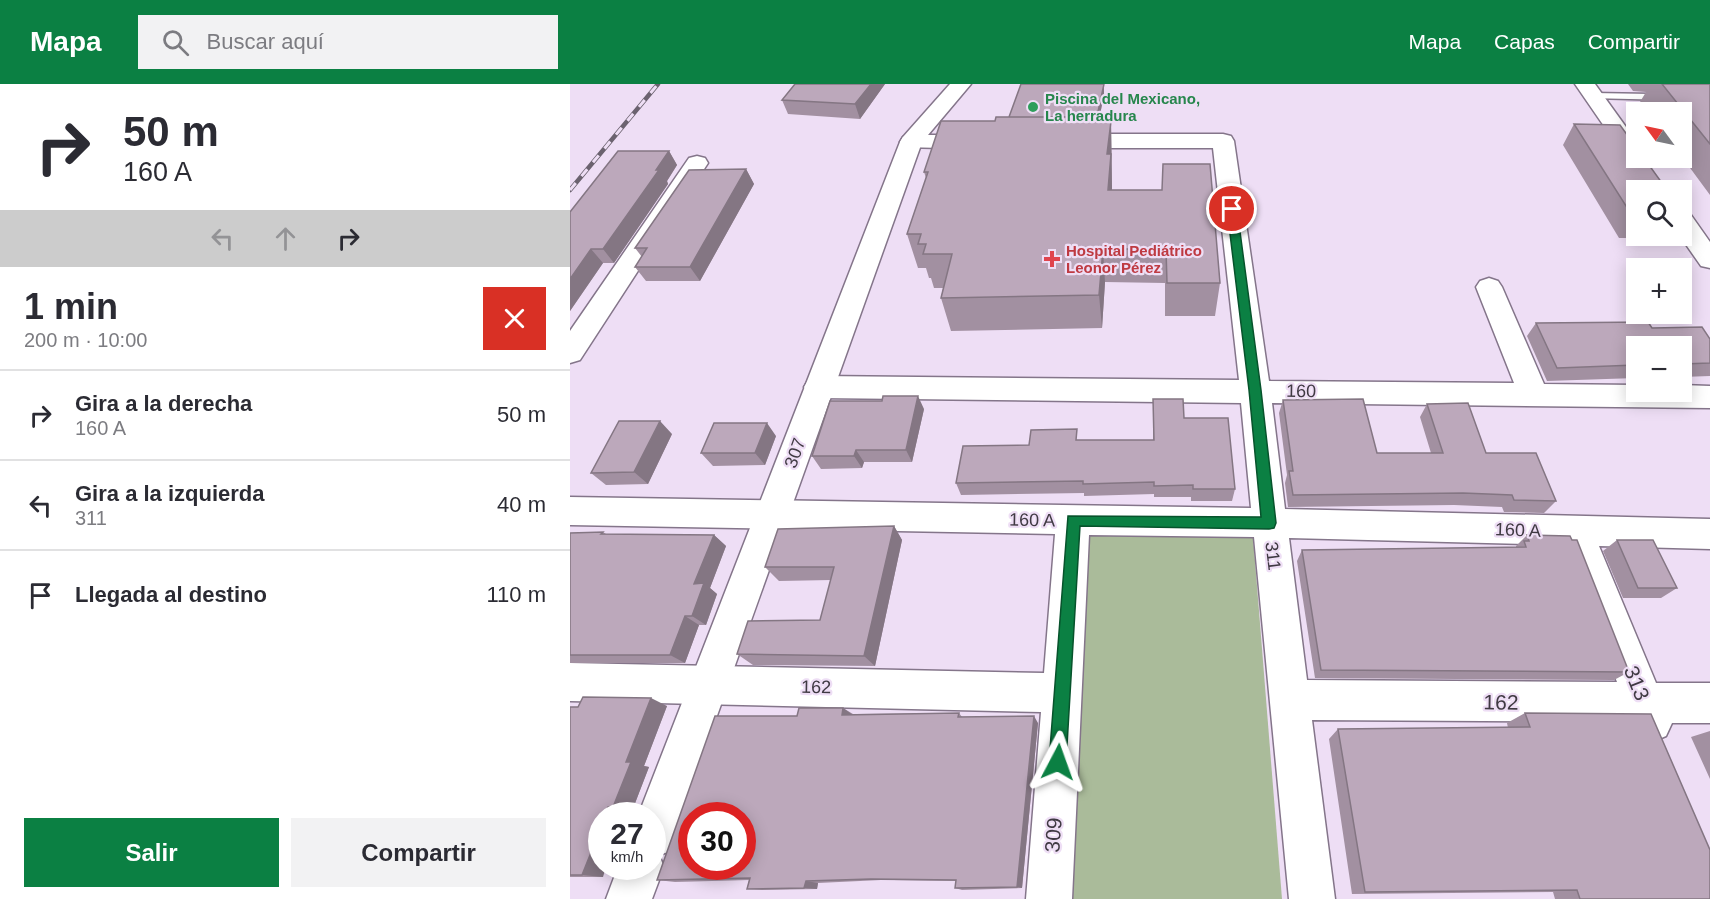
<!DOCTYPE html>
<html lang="es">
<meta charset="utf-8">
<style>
:root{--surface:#fff;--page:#f2f2f3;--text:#2b2b33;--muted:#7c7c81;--line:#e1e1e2;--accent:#0b8043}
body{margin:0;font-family:Arial,sans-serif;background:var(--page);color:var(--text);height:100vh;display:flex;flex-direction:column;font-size:22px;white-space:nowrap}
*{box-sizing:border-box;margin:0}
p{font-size:20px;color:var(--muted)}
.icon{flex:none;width:33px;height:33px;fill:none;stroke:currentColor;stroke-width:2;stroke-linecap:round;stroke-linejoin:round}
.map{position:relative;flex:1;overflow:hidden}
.panel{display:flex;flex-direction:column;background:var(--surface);width:570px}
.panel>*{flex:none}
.hud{background:#fff;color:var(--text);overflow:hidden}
.needle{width:39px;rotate:303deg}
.tools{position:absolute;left:1056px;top:18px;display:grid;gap:12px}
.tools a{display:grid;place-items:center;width:66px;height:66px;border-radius:0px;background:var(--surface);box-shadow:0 3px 15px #0003;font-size:30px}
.speed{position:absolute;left:18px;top:718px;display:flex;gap:12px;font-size:30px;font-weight:700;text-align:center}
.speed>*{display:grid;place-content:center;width:78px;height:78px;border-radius:50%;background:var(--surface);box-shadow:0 3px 15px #0003;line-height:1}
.speed small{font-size:15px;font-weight:400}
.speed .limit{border:9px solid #d22;background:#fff;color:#111}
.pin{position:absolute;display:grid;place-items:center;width:51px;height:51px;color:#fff;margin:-26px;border:3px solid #fff;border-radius:50%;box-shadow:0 2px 6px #0007}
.me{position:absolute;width:66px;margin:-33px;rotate:4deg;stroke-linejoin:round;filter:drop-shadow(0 0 4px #0008)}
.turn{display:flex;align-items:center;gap:21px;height:126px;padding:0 24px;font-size:27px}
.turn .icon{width:78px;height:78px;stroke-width:2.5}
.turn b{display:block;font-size:42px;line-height:51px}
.lanes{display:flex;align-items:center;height:57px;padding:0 24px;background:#0003;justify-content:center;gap:30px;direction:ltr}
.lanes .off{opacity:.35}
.round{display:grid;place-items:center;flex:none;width:63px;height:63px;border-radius:0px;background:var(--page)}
.summary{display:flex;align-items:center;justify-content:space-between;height:102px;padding:0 24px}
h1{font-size:36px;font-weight:700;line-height:45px}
.cta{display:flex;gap:12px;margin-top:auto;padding:12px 24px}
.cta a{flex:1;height:69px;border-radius:0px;background:var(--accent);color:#fff;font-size:24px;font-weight:700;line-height:69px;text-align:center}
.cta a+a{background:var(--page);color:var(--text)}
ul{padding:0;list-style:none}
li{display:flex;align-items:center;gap:18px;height:90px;padding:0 24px;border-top:2px solid var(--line)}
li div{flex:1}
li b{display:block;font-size:22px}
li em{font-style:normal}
header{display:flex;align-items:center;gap:36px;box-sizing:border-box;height:84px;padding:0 30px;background:var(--accent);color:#fff}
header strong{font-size:28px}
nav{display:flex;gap:33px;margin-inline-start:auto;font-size:21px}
.search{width:420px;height:54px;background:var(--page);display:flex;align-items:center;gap:15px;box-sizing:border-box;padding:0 21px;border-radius:0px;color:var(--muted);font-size:22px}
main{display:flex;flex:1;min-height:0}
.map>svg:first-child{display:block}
</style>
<header>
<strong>Mapa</strong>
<div class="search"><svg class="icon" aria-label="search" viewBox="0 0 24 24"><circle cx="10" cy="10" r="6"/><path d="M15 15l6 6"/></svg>Buscar aquí</div>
<nav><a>Mapa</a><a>Capas</a><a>Compartir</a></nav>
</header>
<main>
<section class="panel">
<div class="hud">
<div class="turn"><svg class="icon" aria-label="right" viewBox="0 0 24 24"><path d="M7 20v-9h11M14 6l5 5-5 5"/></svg><div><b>50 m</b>160 A</div></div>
<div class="lanes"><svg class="icon off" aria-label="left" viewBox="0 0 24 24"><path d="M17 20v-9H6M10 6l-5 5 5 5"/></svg><svg class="icon off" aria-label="ahead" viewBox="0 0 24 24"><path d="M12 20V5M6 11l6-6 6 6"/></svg><svg class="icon" aria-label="right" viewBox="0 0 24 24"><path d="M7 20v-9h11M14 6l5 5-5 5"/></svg></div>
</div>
<div class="summary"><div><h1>1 min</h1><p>200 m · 10:00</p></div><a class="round" style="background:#d93025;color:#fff"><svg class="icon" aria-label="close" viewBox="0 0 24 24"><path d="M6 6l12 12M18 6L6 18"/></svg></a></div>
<ul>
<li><svg class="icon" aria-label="right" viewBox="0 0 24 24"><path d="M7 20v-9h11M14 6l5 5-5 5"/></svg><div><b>Gira a la derecha</b><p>160 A</p></div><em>50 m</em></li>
<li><svg class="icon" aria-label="left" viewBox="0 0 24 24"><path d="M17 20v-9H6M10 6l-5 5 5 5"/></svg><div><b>Gira a la izquierda</b><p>311</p></div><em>40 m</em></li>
<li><svg class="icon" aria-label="arrive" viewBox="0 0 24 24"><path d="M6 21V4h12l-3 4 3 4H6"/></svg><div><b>Llegada al destino</b></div><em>110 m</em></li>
</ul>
<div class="cta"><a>Salir</a><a>Compartir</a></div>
</section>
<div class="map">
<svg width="1140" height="815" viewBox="0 0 1140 815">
<rect width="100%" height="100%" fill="#eedef5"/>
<path fill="#aabb9a" d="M516,450L683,452L712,815H489Z"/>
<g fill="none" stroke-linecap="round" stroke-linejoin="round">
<defs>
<path id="service" d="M1023,9L1140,11V17L1019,14L1017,12Z"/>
<path id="minor" d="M380,0H401L358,51H410L418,53L421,58L418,63L410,65L333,63L330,58L333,53Z
M1005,0H1025L1066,57V74H1076L1074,77L1066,79L1058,77Z
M497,50H653L661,52L664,57L699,297L944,299L906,203L910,197L919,194L928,197L932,203L974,300L1066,301V308H1112V301L1140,302V324L702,319L715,425L1140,435V465L1029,462L1086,599H1140V639H1102L1096,652L1082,658L1068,652L1062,638L742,636L765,815H719L684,453L519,451L502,815H456L471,628L0,617V579L474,589L485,450L0,441V413L681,424L671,319L249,314L239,311L234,303L239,295L249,292L669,296L643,64H497L489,62L486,57L489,52ZM719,454L994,461L1047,598L737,596Z
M127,72L135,74L138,79L10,276L0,279V247L119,74Z
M1112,129L1121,131L1140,158V184L1131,182L1110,152Z"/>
<path id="tertiary" d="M341,51L349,53L352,58L104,752L98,768L89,771L94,783L82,815H36L48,783H82V732H68L330,58L333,53Z"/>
</defs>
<use href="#service" stroke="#84758a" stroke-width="3"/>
<use href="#minor" stroke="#84758a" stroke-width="3"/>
<use href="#tertiary" stroke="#84758a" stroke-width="3"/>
<use href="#service" fill="#fff" fill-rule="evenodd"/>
<use href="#minor" fill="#fff" fill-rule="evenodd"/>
<use href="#tertiary" fill="#fff" fill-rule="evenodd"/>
<defs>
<path id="rail" d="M0,106L88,0"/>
</defs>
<use href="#rail" stroke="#6b626f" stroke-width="4.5"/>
<use href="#rail" stroke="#eedef5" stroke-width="3" stroke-dasharray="9" stroke-linecap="butt"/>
</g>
<path fill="#a290a1" d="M315,0L290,35L218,30L212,16Z
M534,0V9L529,37H541L542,106L650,199L645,232H595V199L535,198L532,244L381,247L371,214L373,204H364L361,194H359L356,184H348L337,150L356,94L354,88L425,37L439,33Z
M1058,0H1140V111L1112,73V28H1078L1070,18L1076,8L1063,7Z
M1004,40L1066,106V152H1102L1100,154H1049L993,61Z
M99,67L107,81L97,97L98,100L44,179H33L0,227V128Z
M176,85L184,100L130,197H76L65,183L72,173L65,164Z
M966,239L1082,244L1140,255V292L1112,293V262H1066V294L977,297L957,252Z
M583,315L614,334L665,405L662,417H621V413H584V410L514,412V409L391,411L386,399L508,356H583Z
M713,316L807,369H861L850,333L857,320L916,369L986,417L974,429L934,428L932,423L884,421L718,423L715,399L717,391L709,329Z
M354,325L342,378H294L292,384L251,385L242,372Z
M102,350L78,400L36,401L21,389Z
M206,352L195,381L143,382L131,369Z
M324,442L332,456L305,582L183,581L167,570L250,536L261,496L209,497L195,483Z
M33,448L36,450L144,451L156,462L140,504L147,510L136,541H129L115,579H0V449Z
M957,451L1059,588L1044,596L745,594L727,477L732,466L946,463V462Z
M1047,456L1107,504L1091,514H1053L1033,467Z
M97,622L74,682L79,683L62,727L57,728L55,732H32L33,793H0V623Z
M273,624L283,630L389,629L392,633L468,639L452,804L392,806L385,804L386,797L311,796L248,799L247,805L192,806L177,805L179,796L105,798L87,796L227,632Z
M955,629L1140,815H985L983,808L782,810L759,655L768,645L938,644L937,639Z
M1140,647V695L1121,653Z"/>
<path fill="#847683" d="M301,0H315L290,35L285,20Z
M534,0V9L527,48L526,38Z
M541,37L542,104L540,139L537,70Z
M99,67L107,81L97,97L98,100L44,179L33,165Z
M176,85L184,100L130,197L120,183Z
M21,165L33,179L0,227V195Z
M533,165L535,198L532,244L529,211Z
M348,312L354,325L342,378L336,366Z
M90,337L102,350L78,400L64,388Z
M197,339L206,352L195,381L185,369Z
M286,366L294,378L292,384L284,372Z
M324,442L332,456L305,582L294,572Z
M144,451L156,462L140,504L147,510L136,541L122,532L124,500Z
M115,532L129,541L115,579L100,571Z
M81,614L97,622L74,682L79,683L62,727L43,723L56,678Z
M273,624L283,631H272Z
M464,632L468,639L452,804L447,803Z
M38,723L57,728L55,732H35Z
M32,741V783H36L33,793L12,791Z
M236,797L248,799L247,805L234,804Z"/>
<path fill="#bca8bb" stroke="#847683" stroke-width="1.5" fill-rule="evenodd" d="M225,0H301L285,20L212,16Z
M451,0H534L526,37H521V33H439Z
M1092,0H1140V60Z
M426,33H521L520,37H541L537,70H541L538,106H592L593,80H640L650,199H597L596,165H533L529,211L371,214L382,170H353L356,160H348L351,150H337L358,88H354L371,37H425Z
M1004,40L1050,41L1066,63V74H1074L1097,106H1066V133H1063Z
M48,67H99L86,86H89L33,165H21L0,195V128Z
M176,85L120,183H65L77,164H65L119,86Z
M1112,127L1116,133H1112Z
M1078,238L1082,244L1132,243L1140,255V279L1112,280V262H1066V281L987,284L966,239Z
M313,312H348L336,366H286L284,372H242L260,317H312Z
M583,315H613L614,334H658L665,405H623V401L584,402V398L513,400V397L386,399L393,362L459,361L461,346L507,345L506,356H584Z
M793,315L807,369H873L857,320L898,319L916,369H966L986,417L944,416L942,411L893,409L723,411L719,387H723L713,316Z
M49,337H90L64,388L21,389Z
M144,339H197L185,369H131Z
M324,442L294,572L167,570L178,537L250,536L264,483H195L208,445Z
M33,448L31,450L144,451L124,500L134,499L122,532H115L100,571H0V449Z
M957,451L1000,452L1002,456H1007L1059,588L751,586L732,466L956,463L954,457H959Z
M1047,456H1083L1107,504H1068Z
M13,613L81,614L56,678H61L43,723H38L35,732H32V741L12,791H0V623H8Z
M229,624H273L272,631L389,629L388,633L464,632L447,803L385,804L386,796L301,795L236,797L234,804L177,805L180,794L87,796L145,632H227ZM122,732H172V783H122Z
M955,629L1081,630L1140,766V815H1010L1007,806L795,808L768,645L960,643Z"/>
<path fill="#0b8043" stroke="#07532c" stroke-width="1.5" d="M662,122L667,125L691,306L706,439L704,444L699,445L510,442L496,678L494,684L488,686L482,684L479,678L498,432L691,433L679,306L657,125Z"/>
<circle fill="#2e9e5b" stroke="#eedef5" stroke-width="2" cx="463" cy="23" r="6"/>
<path fill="#e0444e" stroke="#eedef5" stroke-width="2" d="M479 166h6v6h6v6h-6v6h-6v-6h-6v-6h6z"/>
<g text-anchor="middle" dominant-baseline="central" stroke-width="4.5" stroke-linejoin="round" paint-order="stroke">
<g font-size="15" font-weight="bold" fill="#27864d" stroke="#eedef5" text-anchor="start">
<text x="475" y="14">Piscina del Mexicano,<tspan x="475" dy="17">La herradura</tspan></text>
</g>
<g font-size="15" font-weight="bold" fill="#be3a42" stroke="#eedef5" text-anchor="start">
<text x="496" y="166">Hospital Pediátrico<tspan x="496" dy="17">Leonor Pérez</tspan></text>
</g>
<g font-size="18" fill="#403a43" stroke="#eedef5">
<text transform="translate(731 307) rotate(1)">160</text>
<text transform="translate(225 369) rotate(-70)">307</text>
<text transform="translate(462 436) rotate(1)">160 A</text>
<text transform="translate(948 446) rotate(2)">160 A</text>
<text transform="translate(703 472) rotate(83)">311</text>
<text transform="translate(246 603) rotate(1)">162</text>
</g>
<g font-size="21" fill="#403a43" stroke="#eedef5">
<text transform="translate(1067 599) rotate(68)">313</text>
<text transform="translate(931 618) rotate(1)">162</text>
<text transform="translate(483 751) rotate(-86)">309</text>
</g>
</g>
</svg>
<div class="tools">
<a><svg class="needle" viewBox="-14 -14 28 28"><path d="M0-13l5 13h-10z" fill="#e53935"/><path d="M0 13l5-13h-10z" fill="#7c7c81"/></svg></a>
<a><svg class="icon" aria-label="search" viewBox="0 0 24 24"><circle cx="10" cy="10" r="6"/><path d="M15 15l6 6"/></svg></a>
<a>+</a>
<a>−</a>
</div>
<div class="speed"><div>27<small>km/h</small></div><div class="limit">30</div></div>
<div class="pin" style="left:662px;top:125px;background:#d93025"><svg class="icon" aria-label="arrive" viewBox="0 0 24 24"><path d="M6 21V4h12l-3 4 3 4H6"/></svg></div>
<svg class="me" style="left:488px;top:678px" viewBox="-20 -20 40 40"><path d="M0-17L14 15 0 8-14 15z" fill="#0b8043" stroke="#fff" stroke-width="4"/></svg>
</div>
</main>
